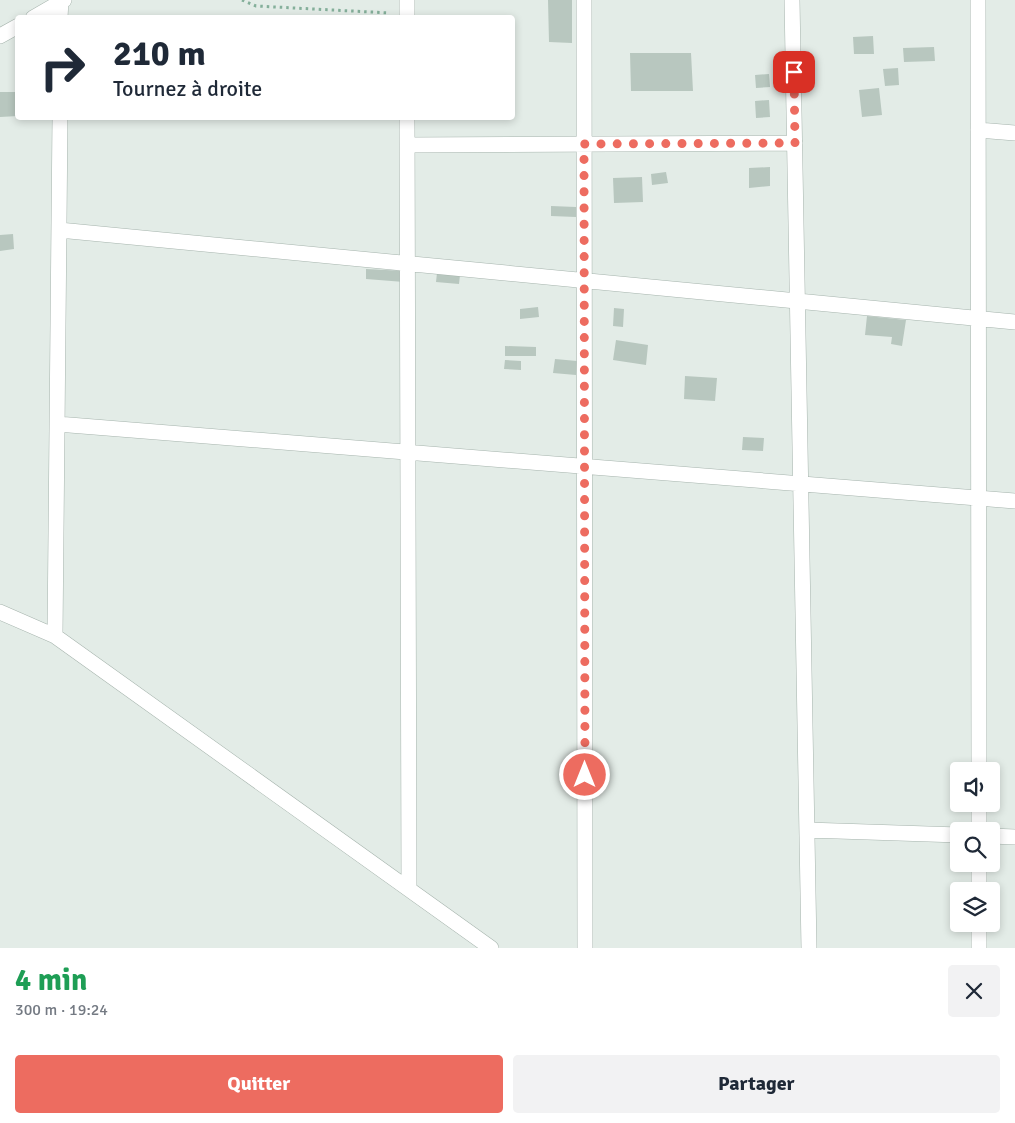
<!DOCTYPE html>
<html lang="fr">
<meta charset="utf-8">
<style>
:root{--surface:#fff;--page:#f2f2f3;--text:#1f2937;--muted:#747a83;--accent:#ed6c60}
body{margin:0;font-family:Signika,sans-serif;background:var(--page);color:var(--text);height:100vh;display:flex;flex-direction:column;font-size:19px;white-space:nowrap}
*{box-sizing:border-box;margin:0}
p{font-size:16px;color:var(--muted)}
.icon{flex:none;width:28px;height:28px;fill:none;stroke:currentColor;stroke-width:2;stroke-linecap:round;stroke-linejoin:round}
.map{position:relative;height:948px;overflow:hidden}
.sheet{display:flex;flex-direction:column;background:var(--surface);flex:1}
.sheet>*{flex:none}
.hud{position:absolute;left:15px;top:15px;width:500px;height:105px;border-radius:5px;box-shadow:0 2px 8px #0003;background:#fff;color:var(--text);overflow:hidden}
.controls{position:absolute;left:950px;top:762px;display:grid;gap:10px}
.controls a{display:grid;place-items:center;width:50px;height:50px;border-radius:5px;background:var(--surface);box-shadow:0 2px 8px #0003;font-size:25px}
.pin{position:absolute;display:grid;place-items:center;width:42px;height:42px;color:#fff;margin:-21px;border-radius:10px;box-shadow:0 2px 8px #0006}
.me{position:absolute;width:55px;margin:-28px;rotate:0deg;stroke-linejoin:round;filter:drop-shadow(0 0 4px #0008)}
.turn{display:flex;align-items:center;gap:18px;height:105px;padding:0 15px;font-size:22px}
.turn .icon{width:65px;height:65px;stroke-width:2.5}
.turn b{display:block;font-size:35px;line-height:42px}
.round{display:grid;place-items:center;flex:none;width:52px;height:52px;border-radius:5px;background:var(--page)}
.head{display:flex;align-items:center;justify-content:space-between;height:85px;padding:0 15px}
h1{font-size:30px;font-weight:700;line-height:38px;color:#1e9e55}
.cta{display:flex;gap:10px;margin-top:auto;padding:10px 15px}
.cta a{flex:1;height:58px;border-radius:5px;background:var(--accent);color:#fff;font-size:20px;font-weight:700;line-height:58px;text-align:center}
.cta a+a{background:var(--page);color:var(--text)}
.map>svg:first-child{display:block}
</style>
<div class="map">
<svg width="1015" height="948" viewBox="0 0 1015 948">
<rect width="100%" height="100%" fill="#e3ece7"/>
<path fill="#b8c7bf" d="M548,0H572V43L549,42Z
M873,36L874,54H854L853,37Z
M934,47L935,61L904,62L903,48Z
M630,53H691L693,91H631Z
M898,68L899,85L885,86L883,69Z
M769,74L770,87L756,88L755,75Z
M879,88L882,115L862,117L859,90Z
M0,92H18V116L0,117Z
M769,100L770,117L756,118L755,101Z
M770,167V186L749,188V168Z
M666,172L668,183L652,185L651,174Z
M642,177L643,202L614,203L613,178Z
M551,206L576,207V217L551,216Z
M13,234L14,249L0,251V235Z
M366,269L405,271L404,282L366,279Z
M437,273L460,275L459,284L436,282Z
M538,307L539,317L520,319V309Z
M614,308L624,309L623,327L613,326Z
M867,316L906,320L902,346L891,344L892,337L865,335Z
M616,340L648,345L646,365L613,360Z
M505,346L536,347V356H505Z
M555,359L577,361L576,375L553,373Z
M505,360L521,361V370L504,369Z
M685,376L717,378L715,401L684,399Z
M743,437L764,438L763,451L742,450Z"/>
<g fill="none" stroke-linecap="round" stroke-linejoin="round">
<defs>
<path id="street" d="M407,0V18
M584,0L585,948
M792,0L809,948
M978,0L979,771
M33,18L64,0
M60,18L61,0
M0,36L18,26
M407,118L409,889
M978,130L1015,133
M407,145L795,143
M59,230L1015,322
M57,424L1015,501
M0,612L55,636L491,948
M55,636L60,118
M979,804V831
M807,830L959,835
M991,836L1015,837
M979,864V891
M979,924V948"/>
</defs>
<use href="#street" stroke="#a6b4ad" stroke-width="16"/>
<path stroke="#84af9a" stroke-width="3" stroke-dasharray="2.5 4" stroke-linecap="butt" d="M242,0L256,6L390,13"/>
<use href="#street" stroke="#fff" stroke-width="15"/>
</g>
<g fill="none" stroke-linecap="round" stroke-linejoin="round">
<path stroke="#ed6c60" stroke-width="9" stroke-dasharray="0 16.2" d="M585,775L584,144L795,143L794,72"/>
</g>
</svg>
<div class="controls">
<a><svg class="icon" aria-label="sound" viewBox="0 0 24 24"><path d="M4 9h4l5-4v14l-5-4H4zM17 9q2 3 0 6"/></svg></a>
<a><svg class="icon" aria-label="search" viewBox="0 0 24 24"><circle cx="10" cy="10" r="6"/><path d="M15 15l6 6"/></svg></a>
<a><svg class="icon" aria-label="layers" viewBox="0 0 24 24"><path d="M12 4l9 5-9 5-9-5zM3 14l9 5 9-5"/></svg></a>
</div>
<div class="pin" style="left:794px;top:72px;background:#d93025"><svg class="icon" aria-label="arrive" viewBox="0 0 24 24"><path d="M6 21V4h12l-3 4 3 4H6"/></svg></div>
<svg class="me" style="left:585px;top:775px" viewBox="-20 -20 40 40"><circle r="17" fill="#ed6c60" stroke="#fff" stroke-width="3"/><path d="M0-11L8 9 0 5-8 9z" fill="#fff"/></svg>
<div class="hud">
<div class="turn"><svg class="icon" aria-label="right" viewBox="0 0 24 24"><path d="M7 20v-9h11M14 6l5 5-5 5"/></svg><div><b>210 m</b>Tournez à droite</div></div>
</div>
</div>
<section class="sheet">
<div class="head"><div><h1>4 min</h1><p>300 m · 19:24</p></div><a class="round"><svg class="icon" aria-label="close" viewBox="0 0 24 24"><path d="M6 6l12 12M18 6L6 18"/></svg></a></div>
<div class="cta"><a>Quitter</a><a>Partager</a></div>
</section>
